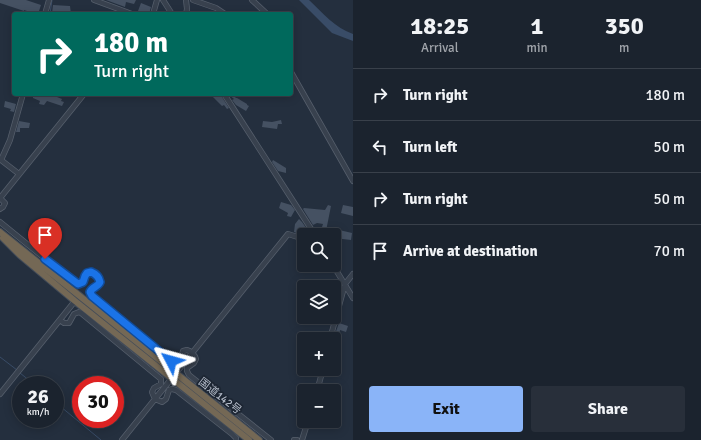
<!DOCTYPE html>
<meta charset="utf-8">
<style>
:root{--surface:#1b232e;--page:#282f3a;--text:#f1f3f6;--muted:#a0a4aa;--line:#39404a;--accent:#8ab4f8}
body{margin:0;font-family:Signika,"Noto Sans JP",sans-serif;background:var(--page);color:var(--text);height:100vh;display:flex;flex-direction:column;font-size:15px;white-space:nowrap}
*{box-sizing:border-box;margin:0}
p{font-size:13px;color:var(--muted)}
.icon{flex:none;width:22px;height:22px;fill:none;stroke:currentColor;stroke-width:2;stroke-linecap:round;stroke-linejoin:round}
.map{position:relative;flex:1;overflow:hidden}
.drawer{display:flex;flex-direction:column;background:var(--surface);width:348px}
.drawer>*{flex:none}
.guide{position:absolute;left:12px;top:12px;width:281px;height:84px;border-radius:4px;box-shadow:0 2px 10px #0003,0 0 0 1px var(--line);background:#00695c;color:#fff;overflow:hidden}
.controls{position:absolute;left:297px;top:228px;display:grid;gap:8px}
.controls a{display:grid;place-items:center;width:44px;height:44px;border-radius:4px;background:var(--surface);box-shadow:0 2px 10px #0003,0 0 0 1px var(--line);font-size:20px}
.speed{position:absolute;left:12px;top:376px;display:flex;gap:8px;font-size:20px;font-weight:700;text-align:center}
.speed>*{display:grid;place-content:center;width:52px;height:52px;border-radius:50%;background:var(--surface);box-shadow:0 2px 10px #0003,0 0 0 1px var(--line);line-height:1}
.speed small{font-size:10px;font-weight:400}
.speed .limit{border:6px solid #d22;background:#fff;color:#111}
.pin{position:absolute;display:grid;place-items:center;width:34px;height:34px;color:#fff;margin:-41px -17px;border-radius:50% 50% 50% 0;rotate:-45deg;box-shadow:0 0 4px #0007}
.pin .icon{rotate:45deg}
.me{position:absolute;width:44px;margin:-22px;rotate:309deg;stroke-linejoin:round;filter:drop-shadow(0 0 3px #0008)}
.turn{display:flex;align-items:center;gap:14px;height:84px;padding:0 16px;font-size:18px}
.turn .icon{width:52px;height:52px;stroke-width:2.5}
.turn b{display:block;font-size:28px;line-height:34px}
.eta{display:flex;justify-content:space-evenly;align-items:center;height:68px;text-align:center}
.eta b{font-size:24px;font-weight:700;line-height:28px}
.cta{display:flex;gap:8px;margin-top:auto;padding:8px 16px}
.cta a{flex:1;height:46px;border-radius:4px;background:var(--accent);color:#111;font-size:16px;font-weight:700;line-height:46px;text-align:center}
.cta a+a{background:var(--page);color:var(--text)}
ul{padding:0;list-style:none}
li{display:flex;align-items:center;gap:12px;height:52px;padding:0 16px;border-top:1px solid var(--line)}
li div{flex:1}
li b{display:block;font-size:15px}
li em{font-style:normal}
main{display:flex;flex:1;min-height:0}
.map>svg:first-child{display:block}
</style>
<main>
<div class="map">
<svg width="353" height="440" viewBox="0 0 353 440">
<rect width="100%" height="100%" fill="#242f3e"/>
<path fill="#394c67" d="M299,0H309C323,13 335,28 353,34V41L332,33Z"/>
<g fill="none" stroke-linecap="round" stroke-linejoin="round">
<path stroke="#394c67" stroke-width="1" d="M50,14L52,0
M0,357L17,370
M20,373L35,385
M55,402L101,440"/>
</g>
<path fill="#455162" d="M0,0H26L41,5L38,14H36L24,10V11L0,3Z
M106,0H136L134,4L126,2L125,7Z
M141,3L151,7L149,14L139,13L140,11H138Z
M53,5L70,6L71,14H52Z
M27,94L52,95L62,99L61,101L64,102L62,106L47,101L44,105L39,104L40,101L33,98V97Z
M210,94H220L229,108L227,109L224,105L222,106Z
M228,94H235L237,96L235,98H237L247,104V105L249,106L246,111L236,105L232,100L234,99Z
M5,101L16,104L14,112L10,111L11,109L4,107Z
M281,120L282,124H278L277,129L262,127L263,121L272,122Z
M19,121L30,123L29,128H20V132H16Z
M273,160L286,168V173L278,171L272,162Z
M281,202L291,205L295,210L291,217L287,216L288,213L279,208Z
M328,205L331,206L326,231L324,230V228L322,227L323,224L317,223L313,225L303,209L304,208L325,210Z
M343,205L353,207V216L341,213Z
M299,219L302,222L311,235H304L298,231L297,233L294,232L295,224Z
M335,229L352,233L351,240L334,238Z
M339,323L348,326L346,332L340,330L339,336L337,338L334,337Z"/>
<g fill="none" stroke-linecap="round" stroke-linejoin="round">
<defs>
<path id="minor" d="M94,0L132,14
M163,0L172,14
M186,0L187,9L186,14
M193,0L216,8L225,14
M252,0L267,14
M45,14L49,0
M153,14L157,0
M291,72L353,181
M224,94L315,235
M19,174L1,160L10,140L23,94
M0,198L84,94
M0,209L3,207L5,203L0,198
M0,222L75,283L80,284L83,282L85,276L87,273L91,272C95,274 99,277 100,282L98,285L91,290V296L171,361L178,362L181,359L183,351L187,350C191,351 195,355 196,359L194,363L187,368V371L189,375L271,440
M333,265L353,298
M60,320L64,323H69L74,314L79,312L81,313L161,379V384L154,388L152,392L155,399L162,402L166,399L169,390L172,389L176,390L232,434L236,438V440
M330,339L345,284L353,274
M317,391L323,369
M0,394L75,301
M122,440L288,234L304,239
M294,440H297
M302,440L308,421"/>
<path id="highway" d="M0,232L259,440
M3,238L20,255L75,301L249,440"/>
</defs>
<use href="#minor" stroke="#565f6c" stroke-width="6"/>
<use href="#highway" stroke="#434c59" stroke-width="8"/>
<use href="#minor" stroke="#38414e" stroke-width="4.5"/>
<use href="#highway" stroke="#746855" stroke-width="6"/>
</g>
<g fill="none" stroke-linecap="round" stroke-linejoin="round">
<defs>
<path id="route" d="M45,259L78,284L83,282L85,276L87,273L91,272C96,274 99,277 100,282C98,287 92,287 90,292L92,296L171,361"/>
</defs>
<use href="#route" stroke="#114b97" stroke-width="10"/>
<use href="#route" stroke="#1a73e8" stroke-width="7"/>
</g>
<g text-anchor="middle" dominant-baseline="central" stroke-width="3.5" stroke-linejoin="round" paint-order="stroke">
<g font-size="11" fill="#b4bcc9" stroke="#1d2633">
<text transform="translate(220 396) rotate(38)">国道142号</text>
</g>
</g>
</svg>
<div class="controls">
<a><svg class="icon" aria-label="search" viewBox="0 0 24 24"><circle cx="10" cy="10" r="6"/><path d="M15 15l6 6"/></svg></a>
<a><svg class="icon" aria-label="layers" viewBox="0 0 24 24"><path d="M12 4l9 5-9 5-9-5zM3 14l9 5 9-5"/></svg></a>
<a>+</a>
<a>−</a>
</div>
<div class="speed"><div>26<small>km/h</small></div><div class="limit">30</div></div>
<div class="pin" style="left:45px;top:259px;background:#d93025"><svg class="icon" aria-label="arrive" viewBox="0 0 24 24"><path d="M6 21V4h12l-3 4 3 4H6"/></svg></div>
<svg class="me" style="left:171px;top:361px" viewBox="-20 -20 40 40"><path d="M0-17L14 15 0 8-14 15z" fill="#1a73e8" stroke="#fff" stroke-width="4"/></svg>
<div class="guide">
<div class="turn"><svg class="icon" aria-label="right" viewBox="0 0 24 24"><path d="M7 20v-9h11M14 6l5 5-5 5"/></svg><div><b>180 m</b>Turn right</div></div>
</div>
</div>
<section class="drawer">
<div class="eta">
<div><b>18:25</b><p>Arrival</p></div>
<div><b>1</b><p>min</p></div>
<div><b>350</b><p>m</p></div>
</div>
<ul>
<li><svg class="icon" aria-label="right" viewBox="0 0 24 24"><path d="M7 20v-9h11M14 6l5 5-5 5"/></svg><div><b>Turn right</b></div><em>180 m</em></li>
<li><svg class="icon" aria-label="left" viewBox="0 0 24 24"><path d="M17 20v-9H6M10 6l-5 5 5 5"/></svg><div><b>Turn left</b></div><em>50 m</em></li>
<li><svg class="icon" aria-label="right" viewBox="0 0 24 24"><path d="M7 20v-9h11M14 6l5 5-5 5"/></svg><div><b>Turn right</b></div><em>50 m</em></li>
<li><svg class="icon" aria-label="arrive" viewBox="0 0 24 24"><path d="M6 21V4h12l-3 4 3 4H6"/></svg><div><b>Arrive at destination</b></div><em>70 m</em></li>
</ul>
<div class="cta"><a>Exit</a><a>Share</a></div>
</section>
</main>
